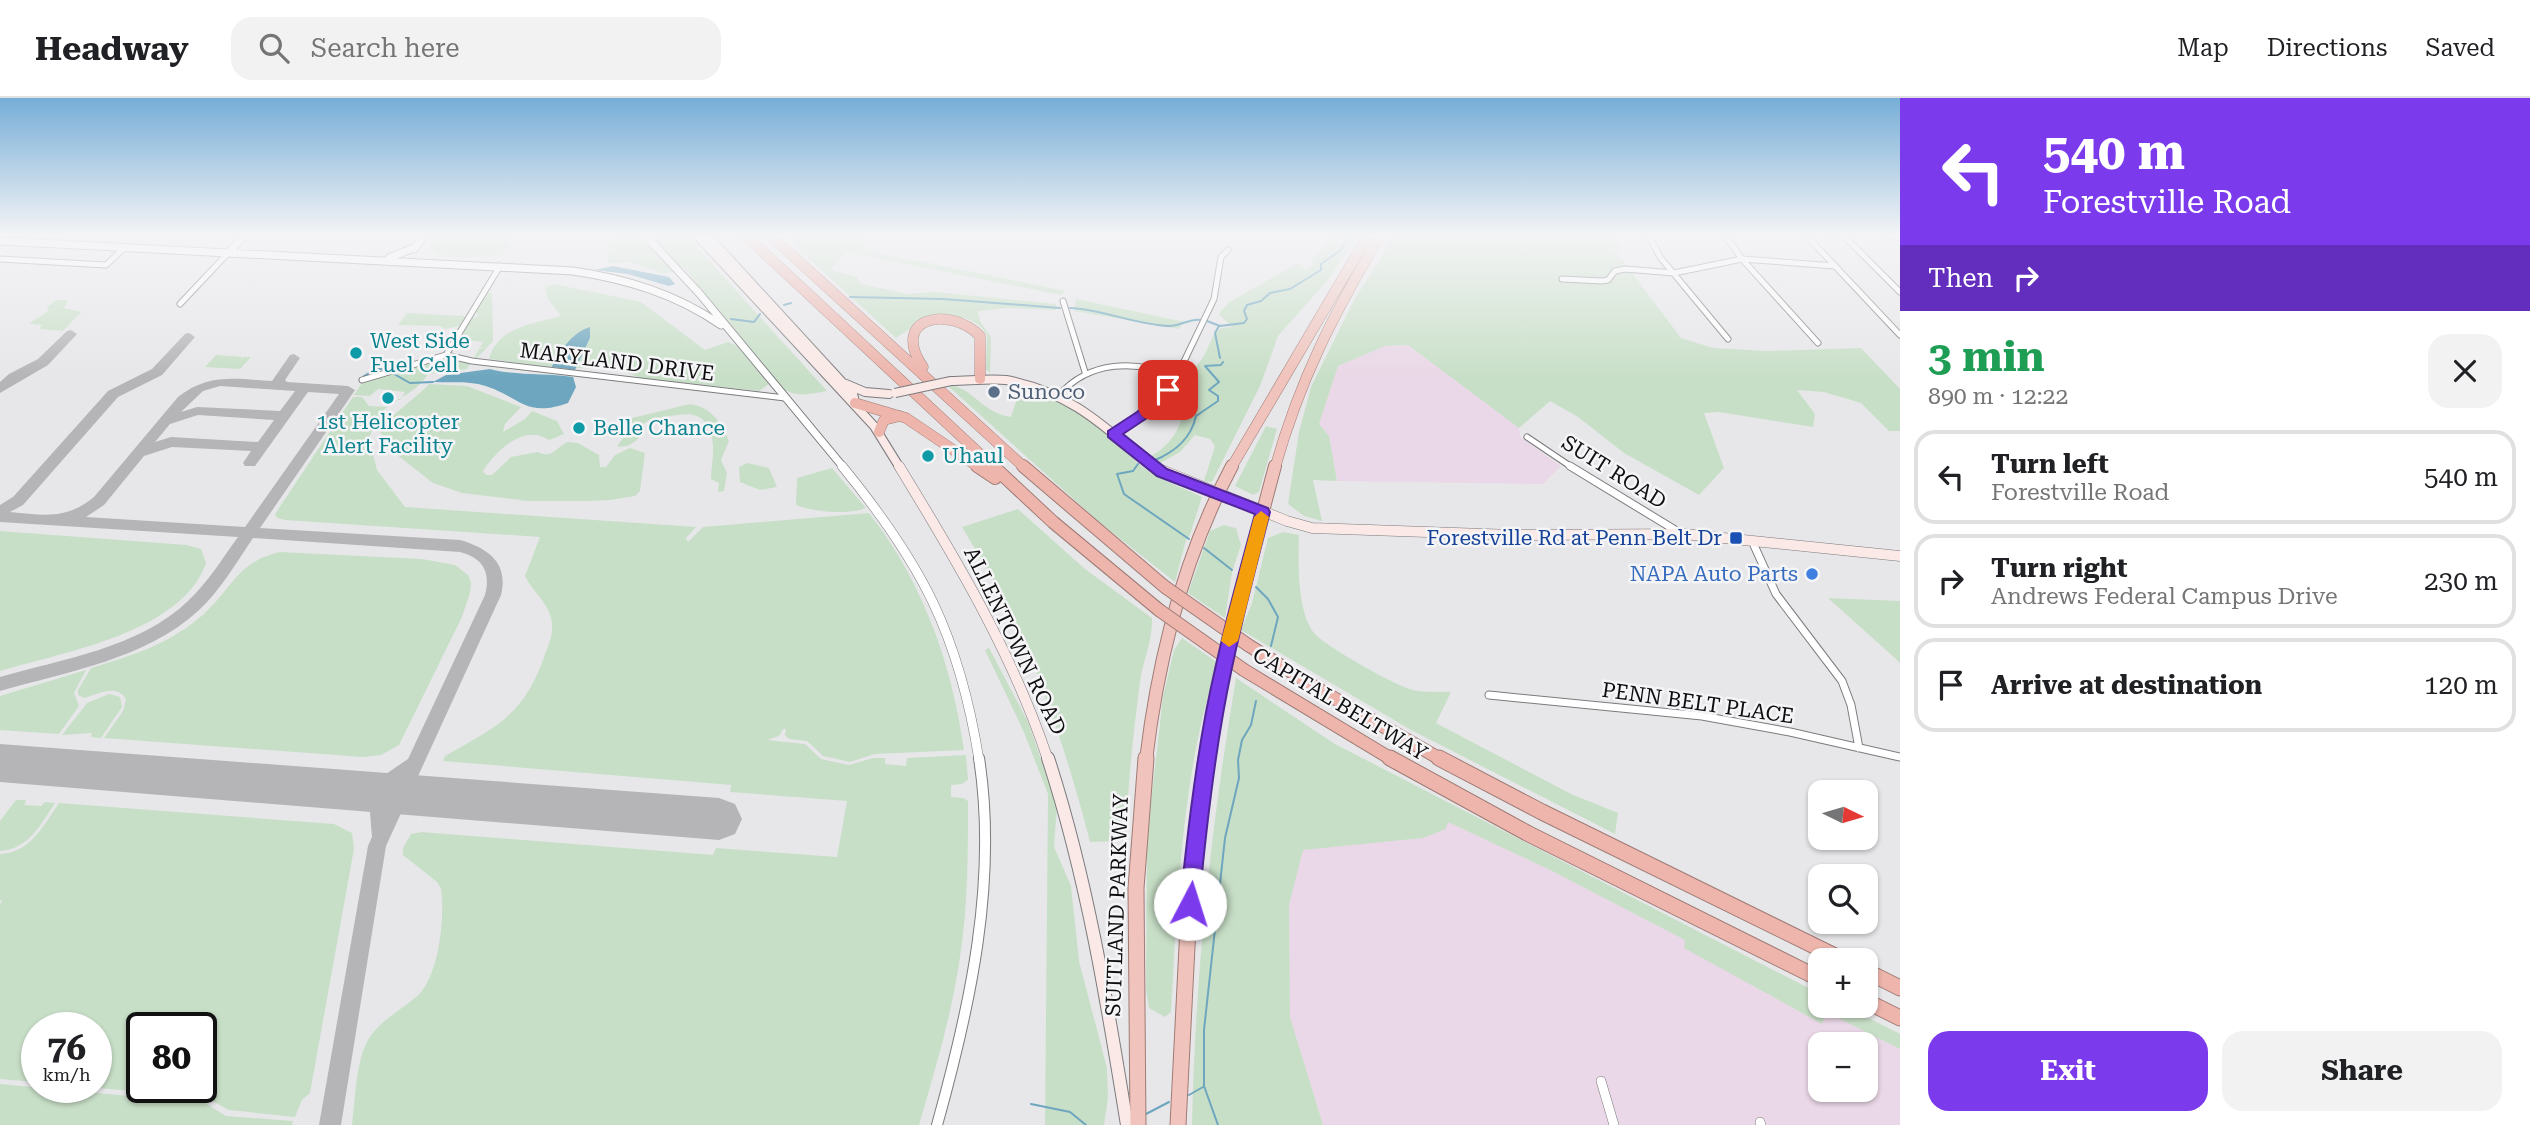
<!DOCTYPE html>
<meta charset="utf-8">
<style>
:root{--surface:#fff;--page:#f2f2f2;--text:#202124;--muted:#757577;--line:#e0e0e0;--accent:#7c3aed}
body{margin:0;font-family:"Roboto Serif",serif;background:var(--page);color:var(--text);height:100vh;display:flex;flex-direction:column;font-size:26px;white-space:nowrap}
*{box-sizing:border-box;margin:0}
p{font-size:23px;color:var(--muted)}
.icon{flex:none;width:38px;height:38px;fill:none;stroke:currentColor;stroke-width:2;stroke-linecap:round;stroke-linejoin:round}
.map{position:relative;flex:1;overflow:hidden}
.drawer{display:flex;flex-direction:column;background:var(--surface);width:630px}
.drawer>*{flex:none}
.top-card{background:#7c3aed;color:#fff;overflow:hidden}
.needle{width:46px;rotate:95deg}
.tools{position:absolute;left:1808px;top:682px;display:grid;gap:14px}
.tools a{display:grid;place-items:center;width:70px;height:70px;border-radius:14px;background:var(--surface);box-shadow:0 2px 5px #0004;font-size:35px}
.speed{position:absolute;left:21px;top:914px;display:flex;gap:14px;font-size:35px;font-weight:700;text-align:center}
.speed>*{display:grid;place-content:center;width:91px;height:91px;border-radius:50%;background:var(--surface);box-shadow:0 2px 5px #0004;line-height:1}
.speed small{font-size:18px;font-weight:400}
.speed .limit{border:4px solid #111;border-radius:10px;background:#fff;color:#111}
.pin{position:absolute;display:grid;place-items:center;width:60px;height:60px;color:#fff;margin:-30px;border-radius:14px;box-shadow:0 4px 10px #0006}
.me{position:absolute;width:77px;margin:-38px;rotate:5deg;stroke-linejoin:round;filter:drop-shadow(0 0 5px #0008)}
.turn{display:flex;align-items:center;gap:24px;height:147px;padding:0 28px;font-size:32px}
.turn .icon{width:91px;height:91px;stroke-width:2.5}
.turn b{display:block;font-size:49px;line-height:60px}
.then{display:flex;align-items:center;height:66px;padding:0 28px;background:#0003;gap:14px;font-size:26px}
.round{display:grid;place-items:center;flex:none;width:74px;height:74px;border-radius:21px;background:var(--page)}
.summary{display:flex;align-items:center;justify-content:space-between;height:119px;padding:0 28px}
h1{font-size:42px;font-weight:700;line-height:52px;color:#1e9e55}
.action{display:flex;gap:14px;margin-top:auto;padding:14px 28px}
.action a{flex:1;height:80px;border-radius:21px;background:var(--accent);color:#fff;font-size:28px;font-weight:700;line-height:80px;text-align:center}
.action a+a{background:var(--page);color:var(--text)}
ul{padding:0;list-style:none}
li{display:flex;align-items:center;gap:21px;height:94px;margin:0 14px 10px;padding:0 14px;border:4px solid var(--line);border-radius:21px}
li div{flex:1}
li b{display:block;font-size:26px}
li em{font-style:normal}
header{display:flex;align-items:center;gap:42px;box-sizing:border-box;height:98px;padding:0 35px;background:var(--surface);border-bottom:2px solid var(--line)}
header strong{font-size:33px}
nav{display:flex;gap:38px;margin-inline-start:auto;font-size:24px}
.search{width:490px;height:63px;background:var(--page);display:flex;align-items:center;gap:18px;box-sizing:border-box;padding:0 24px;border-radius:21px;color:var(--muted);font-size:26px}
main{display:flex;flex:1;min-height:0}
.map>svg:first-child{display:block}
</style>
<header>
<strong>Headway</strong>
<div class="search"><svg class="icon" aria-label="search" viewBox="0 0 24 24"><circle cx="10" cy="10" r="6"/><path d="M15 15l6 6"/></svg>Search here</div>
<nav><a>Map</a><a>Directions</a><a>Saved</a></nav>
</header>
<main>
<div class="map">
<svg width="1900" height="1027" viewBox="0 0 1900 1027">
<rect width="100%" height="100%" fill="#e7e7ea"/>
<path fill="#ead7e7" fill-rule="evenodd" d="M1408,247L1519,330L1520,339L1561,368L1543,386L1337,383L1329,338L1319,326L1338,268L1385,248Z
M1448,724L1552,773L1685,842V850L1822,926L1826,914L1900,951V1027H1323L1290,919L1289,807L1303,751L1423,740ZM1820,947H1866V992H1820Z"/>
<path fill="#c8dfc7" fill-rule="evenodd" d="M432,136H519L501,158L455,160L435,155L429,147Z
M611,136H685L827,293C810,296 797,300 782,290L684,170L665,176L631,164L607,165Z
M782,136H869L864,149L873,154L1066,193L1061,197L845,154L831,172L857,179L861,186L907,196L935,194L1056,206V212L1007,210L978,213L980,223L991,239L990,275L986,271L987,237C966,204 921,222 896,240Z
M1334,136H1359L1327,183L1278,238L1260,288L1212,384L1204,383L1215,348L1210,341L1195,337L1180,354L1157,367L1148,360C1168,349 1177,337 1184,314L1167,309L1205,256L1213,238L1221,230L1232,229L1219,216L1228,205L1298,165L1305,171L1311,169L1313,160Z
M1392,136H1615L1621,150L1614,151L1681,240L1713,250L1767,253L1861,250L1900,291V333H1889L1861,305L1824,294L1797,292L1815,316L1813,329L1719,314L1704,315L1724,370L1699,397L1624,355L1578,319L1550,303L1519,330L1408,247L1385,248L1338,268L1319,326L1329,338L1337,383L1313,382L1322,423L1304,418L1288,406L1299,334L1311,289L1354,202L1380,161Z
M554,186L641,204L705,252L728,244L737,248L769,286L759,293L641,280L616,271L576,270L590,240L571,242L552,269L489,261C497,229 533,226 561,218L548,201L545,190Z
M487,194L492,195L493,243L476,261L474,260L479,251L483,250L480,249L483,244L459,241L471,220L477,219L478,216L476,213Z
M1076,201L1185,224L1178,231L1074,213Z
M57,202H68L64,210L81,214L63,233L39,231L42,227L29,226C35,220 43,218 48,213L47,209Z
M407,215L464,218L465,220L459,228L445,231L440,228L398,227Z
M216,257L243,259L240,263L244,259H251L240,271L205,269Z
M441,260L471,264L467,271L428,276C415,296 401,297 385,311C378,317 372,332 369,341L377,372L405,409L696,429L686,440L688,444L703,429L869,415C923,484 952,566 964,652L875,656L850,664L823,658L807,643L789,641L785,637L786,631H783L779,638L767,642L805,646L821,661L849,667L873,660H885V666L906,668L907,660L966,657L968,682L962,686L951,687V699L963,700L968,703C968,756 968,807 960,859C952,916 935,972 919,1027H352C355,1003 356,962 368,942C379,923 400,913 416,899C439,880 445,820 441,791L437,784L403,757V750L411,736L422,734L713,757L716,750L837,759L847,703L730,694L731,687L443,663L445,658C495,629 522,619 543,562C548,548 555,535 551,520C547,503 532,493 525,478L540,439L285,422L277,420L275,416L353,299H362L369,308L387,309L393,302H400L405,294L378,291L370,298L354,297L364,282Z
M429,286L467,288L521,309L505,326L503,334L525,321L532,313L557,323L564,336L549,342C524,325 496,353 483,373L486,377H492L511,359L538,354C552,362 557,348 568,344L578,345L599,357L600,369H606L615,357L630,350L645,355L640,393L635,398L610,402L588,403H528L462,395L433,385L392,353L380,334C383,322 418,299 429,286Z
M947,287C973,288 981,315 1011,319L1020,291C1072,294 1106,340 1144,370C1161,383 1184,390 1202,399L1190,437L1186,442L1175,484L1099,424Z
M690,306C711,309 721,324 729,343L721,362L727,375L724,393L718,394L719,385L711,381C711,368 715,354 712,341C705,304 675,318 648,323L643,326L645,331C639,342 629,351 617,348L628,334L627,328L621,330V327L628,321Z
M1266,328L1277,331L1259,394L1253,397L1235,388Z
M747,365L769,370L777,389L760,392L740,384L739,369Z
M832,370L866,410C849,417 813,414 796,407L797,380Z
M1018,411L1085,471L1152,520C1153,542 1143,562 1140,584C1133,637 1128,689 1125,743L1090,744C1070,665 1038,566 1000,493C988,471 974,450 962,429Z
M1224,427L1236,430L1241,447L1232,474L1225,520L1188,495L1210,433Z
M0,433L187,447L201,451L206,465C182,535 63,554 0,573Z
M1283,434L1299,437C1298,463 1297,516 1315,536C1325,548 1398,589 1413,592C1425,595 1439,593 1451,594L1436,625L1571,696L1618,715L1615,736L1411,632L1241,532L1252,505L1268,440Z
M280,454L422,461L455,467L468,477L471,484L470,495L462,519L399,647L381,657L363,659L104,640L123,613L126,601C115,585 98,597 84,600L78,597V592L91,570C130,558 167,547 199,520C231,494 235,464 280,454Z
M1828,500L1900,503V565L1896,561Z
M1182,540L1218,565C1181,677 1178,797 1171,914L1165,919L1149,910L1146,892L1147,738L1163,599L1174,552Z
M989,550L1028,624L1057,707L1054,749L1071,788L1079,863L1107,970L1108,1000L1104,1027H1045L1048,696L1023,632L985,552Z
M86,572L74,595L79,608L59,636L0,632V598Z
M1236,580L1335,646L1820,896V908H1845L1900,936V951L1826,914L1822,926L1684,850L1685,842L1552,773L1448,724L1446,731L1423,740L1303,752L1289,807L1290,919L1323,1027H1192C1195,877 1211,728 1236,580Z
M109,596L120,599L122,609L101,640L91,639L92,635L62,637L87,605Z
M16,702H26L24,707L41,708L45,704L55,705C41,726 29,751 0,753V723Z
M59,705L334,726L352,735L354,751L310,995L302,1002L295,1019L229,1012L207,1000L87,989H96V929H37V984L0,981V806L2,803L0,802V756C30,755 44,727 59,705ZM142,929H201V989H142Z
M0,986L205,1005L226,1018L293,1023L292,1027H0Z"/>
<path fill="#6da6be" d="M613,168L669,179L675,186L669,188L628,176L595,172Z
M590,229V240L575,272L552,269C558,254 574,233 590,229Z
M490,271C517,278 545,275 573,279L576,289L568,305C524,321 519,297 482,287C467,283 449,285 433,284L446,277Z"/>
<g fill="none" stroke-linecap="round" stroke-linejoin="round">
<path stroke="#6da6be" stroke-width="2" d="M850,199L943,201L1060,210
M784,207L791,205
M1070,210C1103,211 1135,227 1169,228C1180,228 1191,220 1201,222
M731,221L754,224L760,216
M1207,223L1220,228L1244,225L1247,221L1244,213L1247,207L1261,203L1270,195L1290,191L1321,172V166L1341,152L1350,136
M1219,228L1215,235L1220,260
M394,276L410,285L433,284
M364,278L376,271H388
M1153,363C1175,354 1191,341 1196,318L1218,303V298L1209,292L1219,284L1205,268L1221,267L1223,264
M1138,366L1133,373L1117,376L1124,396L1189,441
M1204,450L1232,472
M1256,489L1268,501L1278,519L1271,548
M1189,997L1203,989
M1031,1006L1070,1014L1086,1027
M1146,1016L1169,1004
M1218,1027L1204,988V932L1225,740L1239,680L1238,662L1242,642L1251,627L1256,603"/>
<path fill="#b5b5b8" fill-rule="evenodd" d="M71,232L77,236L48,267L0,295V284L9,276L38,261L67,233Z
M189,235L195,239L162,277L118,299L23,407L10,414C44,417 66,422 94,399L178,299C209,275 235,281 272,283L290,257L294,256L300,260L285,282L287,284L348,288L355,292L260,430L460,442C488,450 509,465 501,497L386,748L341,1027H319L368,748L372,739L370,714L362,705L347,698L344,692L347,686L380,680L408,661L485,497C491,474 483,460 460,454L253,440C236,465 220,493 198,513C146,561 66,574 0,593V579C62,561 139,550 188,503C208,484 222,461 238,439L0,424V407L13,399L108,293L152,271L185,236ZM220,288L295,293L280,313L197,309L181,314L203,293ZM308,294L339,296L245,429L86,419L104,407L144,358L172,349L251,353L243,365L245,368H255ZM198,317L274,322L258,344L171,339L155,344L170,326ZM395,689L386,709L377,696Z"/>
<path fill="#b5b5b8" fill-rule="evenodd" d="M0,646L719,700L735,706L742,721L735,736L719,742L0,684Z"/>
<defs>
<path id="minor-far2" d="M1648,136L1660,159L1728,241
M1724,136L1742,161L1818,245
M1805,136L1900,237
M1830,136H1833
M1842,136L1900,194
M1884,136L1900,140
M0,161L106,167L125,149
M1562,181L1602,183L1608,182L1615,173L1625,171L1674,175L1742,161L1835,168
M1063,203L1085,274
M180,206L229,154
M446,257L472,263L785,300
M362,282L446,257L500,168
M1059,297C1090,262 1135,262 1177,278
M1113,336L1155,306L1177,278L1214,201L1221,159L1228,152
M1527,339L1573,370"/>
<path id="minor-far1" d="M1570,368L1680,435
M1753,445L1776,496L1842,583L1851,607L1859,650
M1489,597L1702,618L1790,634L1900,659"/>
<path id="minor" d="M1601,983L1614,1027
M1760,1024L1761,1027"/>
<path id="tertiary-far2" d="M644,136L699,195L844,370
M0,143L573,173C627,181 676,196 721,227
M414,151L426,136
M229,154L246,136
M389,160L416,149"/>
<path id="tertiary-far1" d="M842,368C922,466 959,536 979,662"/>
<path id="tertiary" d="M937,1027C970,909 998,783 979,660"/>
<path id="secondary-far2" d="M696,136L874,328L900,370
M706,136L853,296L855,304
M951,283C968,283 989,280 1006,282C1071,294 1105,329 1154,370
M846,286L865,294L889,296"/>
<path id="secondary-far1" d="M899,368C956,461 1014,558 1048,662
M1152,368L1287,423L1312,430L1513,437L1684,436L1900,458"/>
<path id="secondary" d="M1048,660C1087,780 1107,903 1127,1027"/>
<path id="trunk-far2" d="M1231,370L1369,136
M1275,370C1300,281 1334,215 1381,136"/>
<path id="trunk-far1" d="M1146,662C1158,561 1184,458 1232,368
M1206,662L1236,514L1275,368"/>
<path id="trunk" d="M1138,1027L1136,790L1146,660
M1178,1027L1189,809L1206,660"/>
<path id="motorway-far2" d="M744,136L995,370
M769,136L1025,370
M923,269C889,219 950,207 980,238V281
M855,305L906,320L980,370
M879,334L884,322L900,318"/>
<path id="motorway-far1" d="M977,368L995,380
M993,368L1053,424L1159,512
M1023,368L1165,489
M1248,547L1320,592L1442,662
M1244,572L1393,662"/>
<path id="motorway" d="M1390,660L1527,735L1820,881
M1439,660L1542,714L1845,863
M1866,873L1900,890
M1866,903L1900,920"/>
</defs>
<use href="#minor-far2" stroke="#7b7b7e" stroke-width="7"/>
<use href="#minor-far1" stroke="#7b7b7e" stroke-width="9"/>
<use href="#minor" stroke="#7b7b7e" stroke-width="10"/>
<use href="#tertiary-far2" stroke="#7b7b7e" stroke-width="9"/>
<use href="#tertiary-far1" stroke="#7b7b7e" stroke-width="10"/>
<use href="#tertiary" stroke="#7b7b7e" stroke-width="12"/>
<use href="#secondary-far2" stroke="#7b7b7e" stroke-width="10"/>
<use href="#secondary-far1" stroke="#7b7b7e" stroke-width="11"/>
<use href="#secondary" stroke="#7b7b7e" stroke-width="14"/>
<use href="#trunk-far2" stroke="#9f7b75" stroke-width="11"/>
<use href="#trunk-far1" stroke="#9f7b75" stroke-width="14"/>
<use href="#trunk" stroke="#9f7b75" stroke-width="17"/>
<use href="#motorway-far2" stroke="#9f7b75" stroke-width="11"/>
<use href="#motorway-far1" stroke="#9f7b75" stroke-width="14"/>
<use href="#motorway" stroke="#9f7b75" stroke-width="17"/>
<use href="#minor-far2" stroke="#fff" stroke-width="5"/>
<use href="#minor-far1" stroke="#fff" stroke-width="7"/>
<use href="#minor" stroke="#fff" stroke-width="9"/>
<use href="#tertiary-far2" stroke="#fff" stroke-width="7"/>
<use href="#tertiary-far1" stroke="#fff" stroke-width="9"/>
<use href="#tertiary" stroke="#fff" stroke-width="10"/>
<use href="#secondary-far2" stroke="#fae9e6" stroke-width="8"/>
<use href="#secondary-far1" stroke="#fae9e6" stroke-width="10"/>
<use href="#secondary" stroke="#fae9e6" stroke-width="12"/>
<use href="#trunk-far2" stroke="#f0c4bc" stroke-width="10"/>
<use href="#trunk-far1" stroke="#f0c4bc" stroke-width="12"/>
<use href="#trunk" stroke="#f0c4bc" stroke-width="15"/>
<use href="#motorway-far2" stroke="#edb5ac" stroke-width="10"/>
<use href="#motorway-far1" stroke="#edb5ac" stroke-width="12"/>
<use href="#motorway" stroke="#edb5ac" stroke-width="15"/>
<defs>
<path id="secondary-bridge" d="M895,295L951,283"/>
<path id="motorway-bridge" d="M1165,489L1248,547
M1159,512L1244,572"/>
</defs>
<use href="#secondary-bridge" stroke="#7b7b7e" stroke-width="10" stroke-linecap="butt"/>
<use href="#motorway-bridge" stroke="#9f7b75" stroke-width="14" stroke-linecap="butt"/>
<use href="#secondary-bridge" stroke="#fae9e6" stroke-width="8"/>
<use href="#motorway-bridge" stroke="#edb5ac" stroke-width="12"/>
</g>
<linearGradient id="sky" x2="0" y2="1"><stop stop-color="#77aed7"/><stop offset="0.49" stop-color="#f4f4f6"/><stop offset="1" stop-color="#f4f4f6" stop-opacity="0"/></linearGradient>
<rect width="1900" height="279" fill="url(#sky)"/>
<path fill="#7c3aed" stroke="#51269a" stroke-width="2" d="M1168,288L1175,292L1173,295L1147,320L1123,336L1167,371L1268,410L1270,414C1253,480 1235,547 1223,616C1212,679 1205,742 1199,806L1197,812L1190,815L1183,812L1180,806C1187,742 1194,678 1206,614C1219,547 1237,482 1255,416L1157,378L1108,339V333L1137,314Z"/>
<path fill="#f59e0b" d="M1261,413L1269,419L1238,543L1229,549L1221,543L1254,419Z"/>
<g fill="#0f9aa8" stroke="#f5f5f7" stroke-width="2.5">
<circle cx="356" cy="255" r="7"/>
<circle cx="388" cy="300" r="7"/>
<circle cx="579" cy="330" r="7"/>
<circle cx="928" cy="358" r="7"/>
</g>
<circle fill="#5c6f8a" stroke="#f5f5f7" stroke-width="2.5" cx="994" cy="294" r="7"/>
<rect fill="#1a4fb4" stroke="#f5f5f7" stroke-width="2.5" x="1729" y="433" width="14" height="14" rx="3.5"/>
<circle fill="#3f7fe0" stroke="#f5f5f7" stroke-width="2.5" cx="1812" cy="476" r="7"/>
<g text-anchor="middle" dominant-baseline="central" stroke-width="5" stroke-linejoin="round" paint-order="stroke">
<g font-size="21" fill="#0d838f" stroke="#f5f5f7" text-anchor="start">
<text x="370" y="243">West Side<tspan x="370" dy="24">Fuel Cell</tspan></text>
<text x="388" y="324" text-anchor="middle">1st Helicopter<tspan x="388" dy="24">Alert Facility</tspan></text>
<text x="593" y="330">Belle Chance</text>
<text x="942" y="358">Uhaul</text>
</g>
<g font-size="21" fill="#0e0e0f" stroke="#f5f5f7">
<text transform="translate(617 264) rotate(7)">MARYLAND DRIVE</text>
<text transform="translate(1614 374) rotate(32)">SUIT ROAD</text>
<text transform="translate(1015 543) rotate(64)">ALLENTOWN ROAD</text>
<text transform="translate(1698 605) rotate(8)">PENN BELT PLACE</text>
<text transform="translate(1340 606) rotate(31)">CAPITAL BELTWAY</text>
<text transform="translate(1117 807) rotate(-88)">SUITLAND PARKWAY</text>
</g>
<g font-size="21" fill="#4e5e75" stroke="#f5f5f7" text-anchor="start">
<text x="1008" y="294">Sunoco</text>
</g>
<g font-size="21" fill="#164399" stroke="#f5f5f7" text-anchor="end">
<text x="1722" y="440">Forestville Rd at Penn Belt Dr</text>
</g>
<g font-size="21" fill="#366cbe" stroke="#f5f5f7" text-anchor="end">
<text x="1798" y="476">NAPA Auto Parts</text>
</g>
</g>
</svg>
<div class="tools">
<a><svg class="needle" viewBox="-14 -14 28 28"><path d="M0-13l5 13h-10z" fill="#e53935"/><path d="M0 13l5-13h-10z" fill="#757577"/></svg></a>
<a><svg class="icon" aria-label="search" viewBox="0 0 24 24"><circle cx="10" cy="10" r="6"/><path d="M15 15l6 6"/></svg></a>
<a>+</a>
<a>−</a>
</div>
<div class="speed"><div>76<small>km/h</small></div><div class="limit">80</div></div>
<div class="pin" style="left:1168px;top:292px;background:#d93025"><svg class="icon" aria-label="arrive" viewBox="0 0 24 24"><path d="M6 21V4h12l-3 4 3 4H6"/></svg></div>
<svg class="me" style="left:1190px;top:806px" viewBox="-20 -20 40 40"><circle r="19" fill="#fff"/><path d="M0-13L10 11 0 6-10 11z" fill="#7c3aed"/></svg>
</div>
<section class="drawer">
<div class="top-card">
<div class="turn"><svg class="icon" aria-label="left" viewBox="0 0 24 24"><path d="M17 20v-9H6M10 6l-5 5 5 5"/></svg><div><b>540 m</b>Forestville Road</div></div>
<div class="then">Then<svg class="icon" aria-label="right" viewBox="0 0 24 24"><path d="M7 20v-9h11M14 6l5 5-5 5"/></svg></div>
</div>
<div class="summary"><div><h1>3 min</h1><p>890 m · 12:22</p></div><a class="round"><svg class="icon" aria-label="close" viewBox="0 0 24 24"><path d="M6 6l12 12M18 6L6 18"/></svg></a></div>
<ul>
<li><svg class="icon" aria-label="left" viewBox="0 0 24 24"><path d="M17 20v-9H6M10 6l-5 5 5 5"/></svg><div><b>Turn left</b><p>Forestville Road</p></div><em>540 m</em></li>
<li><svg class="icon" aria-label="right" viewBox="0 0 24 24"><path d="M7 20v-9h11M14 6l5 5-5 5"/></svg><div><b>Turn right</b><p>Andrews Federal Campus Drive</p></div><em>230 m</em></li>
<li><svg class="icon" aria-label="arrive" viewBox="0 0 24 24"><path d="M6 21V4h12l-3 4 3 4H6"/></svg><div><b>Arrive at destination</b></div><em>120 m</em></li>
</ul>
<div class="action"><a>Exit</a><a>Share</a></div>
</section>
</main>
